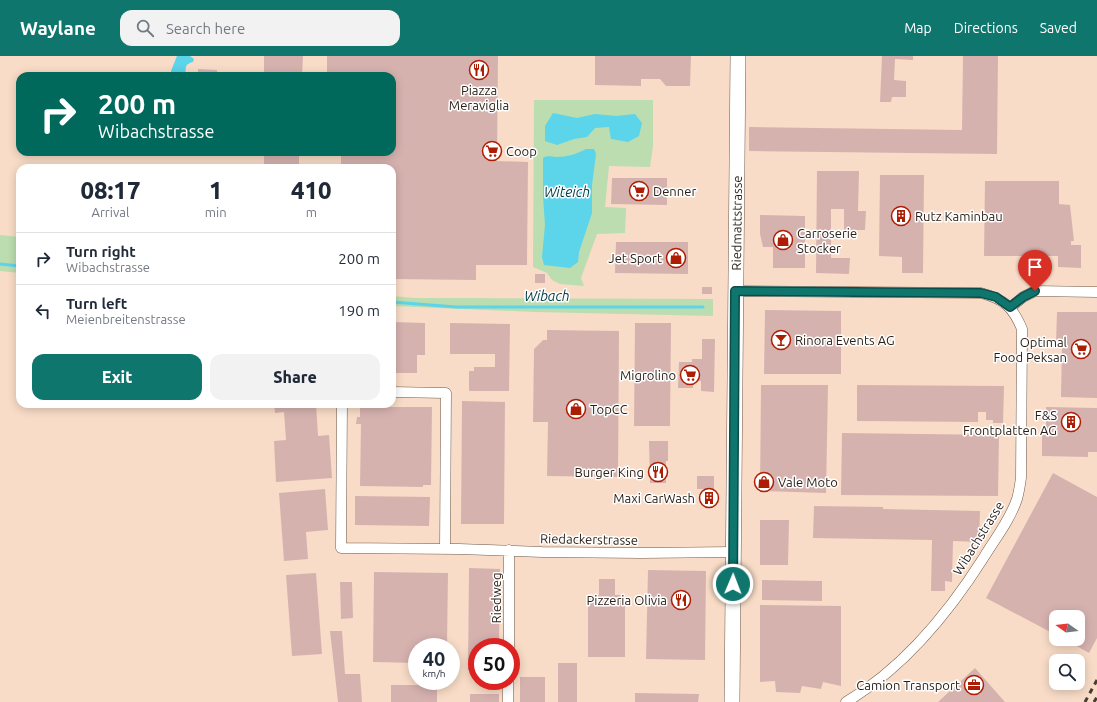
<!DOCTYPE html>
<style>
:root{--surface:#fff;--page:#f2f2f3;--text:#1f2937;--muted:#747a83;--line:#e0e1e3;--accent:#0f766e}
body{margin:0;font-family:Ubuntu,sans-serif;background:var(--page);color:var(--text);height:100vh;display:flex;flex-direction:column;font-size:15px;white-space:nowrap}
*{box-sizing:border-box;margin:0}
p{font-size:13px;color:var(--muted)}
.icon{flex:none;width:22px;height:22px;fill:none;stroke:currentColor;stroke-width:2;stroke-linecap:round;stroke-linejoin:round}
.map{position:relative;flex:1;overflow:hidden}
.side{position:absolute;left:16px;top:108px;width:380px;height:244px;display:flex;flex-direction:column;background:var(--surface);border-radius:12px;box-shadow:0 2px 10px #0003}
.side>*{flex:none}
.guide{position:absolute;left:16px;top:16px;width:380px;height:84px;border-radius:12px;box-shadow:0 2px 10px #0003;background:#00695c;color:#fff;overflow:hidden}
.needle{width:26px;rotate:284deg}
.fabs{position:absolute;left:1049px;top:554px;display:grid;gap:8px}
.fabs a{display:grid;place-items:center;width:36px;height:36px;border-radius:8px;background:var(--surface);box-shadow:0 2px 10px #0003;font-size:20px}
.speed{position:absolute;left:408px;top:582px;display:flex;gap:8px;font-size:20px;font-weight:700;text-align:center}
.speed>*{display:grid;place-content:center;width:52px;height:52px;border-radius:50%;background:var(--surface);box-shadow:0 2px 10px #0003;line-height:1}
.speed small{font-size:10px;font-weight:400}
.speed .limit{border:6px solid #d22;background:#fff;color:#111}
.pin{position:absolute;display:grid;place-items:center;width:34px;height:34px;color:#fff;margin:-41px -17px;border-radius:50% 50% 50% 0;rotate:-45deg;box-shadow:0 0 4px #0007}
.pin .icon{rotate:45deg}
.me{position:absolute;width:44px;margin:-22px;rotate:1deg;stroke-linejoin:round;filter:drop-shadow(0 0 3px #0008)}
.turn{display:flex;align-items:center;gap:14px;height:84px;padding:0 16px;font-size:18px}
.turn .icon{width:52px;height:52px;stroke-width:2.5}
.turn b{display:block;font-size:28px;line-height:34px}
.eta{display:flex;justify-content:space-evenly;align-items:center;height:68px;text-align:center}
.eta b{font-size:24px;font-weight:800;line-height:28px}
.primary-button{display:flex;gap:8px;margin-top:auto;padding:8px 16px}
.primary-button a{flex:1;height:46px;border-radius:12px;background:var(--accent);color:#fff;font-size:16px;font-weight:800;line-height:46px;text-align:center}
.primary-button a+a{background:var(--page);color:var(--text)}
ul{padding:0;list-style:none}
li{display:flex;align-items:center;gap:12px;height:52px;padding:0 16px;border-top:1px solid var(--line)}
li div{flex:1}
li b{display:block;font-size:15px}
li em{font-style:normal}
header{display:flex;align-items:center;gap:24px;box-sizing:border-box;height:56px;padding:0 20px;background:var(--accent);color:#fff}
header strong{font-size:19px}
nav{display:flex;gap:22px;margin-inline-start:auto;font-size:14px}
.search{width:280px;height:36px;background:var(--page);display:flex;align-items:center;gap:10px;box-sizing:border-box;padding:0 14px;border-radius:12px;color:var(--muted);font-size:15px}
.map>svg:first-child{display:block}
</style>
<header>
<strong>Waylane</strong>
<div class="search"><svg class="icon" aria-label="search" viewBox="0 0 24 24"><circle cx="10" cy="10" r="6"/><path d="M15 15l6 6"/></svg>Search here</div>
<nav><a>Map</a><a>Directions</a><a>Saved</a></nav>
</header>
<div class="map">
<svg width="1097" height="646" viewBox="0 0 1097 646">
<rect width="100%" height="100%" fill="#f8dcc7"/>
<path fill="#bbddaf" d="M534,44H653V90L650,111L609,110L605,151L626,152L625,177L597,178L581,222L584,230L560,228L552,224L547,217L533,211Z
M0,179L20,181V217L0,215Z
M392,240L414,242L713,243V260L536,256L392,250Z"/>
<path fill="#5cd4ea" d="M177,0H190L194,3L193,6C183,9 187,11 185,20H171V15Z
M553,57L577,62L595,58L616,60L635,58L642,67L639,80L628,86L611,83L609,71L595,72L587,81L574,83L557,89L545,85V70Z
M586,93H594L596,98L592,129V157L579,196L578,206L570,212L544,209L542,201L545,169L543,140V102C548,99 551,101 556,101C567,101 577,98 586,93Z"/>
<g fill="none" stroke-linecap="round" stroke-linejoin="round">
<path stroke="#5cd4ea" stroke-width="3" d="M0,208L20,210
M392,246L456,251H703"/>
</g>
<path fill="#d6b2af" d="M264,0H303L302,20H264Z
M327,0H498L497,105L528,106L527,209H476V224L392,223V112H341V96H392V20H327Z
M595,0H691L690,30H666L660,23H641V30L595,29Z
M882,0H913V4L895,3L894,24L906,25V41H892L891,46H880Z
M963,0H998L997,98L749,95V71L962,74Z
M198,13L217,14V20H198Z
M264,96H299V112H264Z
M817,115H859L858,155H866L865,174H844V153H831V202H850L849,218L816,217Z
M880,119H924L923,217H902V201L879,200Z
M612,122H667V149L611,148Z
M985,125H1059V148L1070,149L1074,185H1071V189H1081V212L1058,211V200H984Z
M760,159L805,160V212H773V191H763L760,178Z
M616,186H688V218L615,217Z
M535,218H545V227H535Z
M702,231H712V238H702Z
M765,254L841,255V318H764Z
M1057,256H1097V342L1061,341L1062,287H1056Z
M392,266L425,267V299H417V317H392Z
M450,267L510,268L509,335H469V315H474V311H495V298H450Z
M635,267H671L670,370H634Z
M547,274L619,275L618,421L547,420L548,366H533L534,293L543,284H547Z
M702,283H715L714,336L701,335V325H693V332H678L679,306H692V303H702Z
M761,329H828L826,437L760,435Z
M857,329L1004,330L1003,367H993V364H986V356H978V366L857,365Z
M462,345L505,346L504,468H461Z
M274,348H316L318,380L329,379L332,422L276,426L274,385L286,384L284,356L275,357Z
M360,351H432L431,429H423V431L360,430L361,368H356L357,361H360Z
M1046,351L1097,352V396H1088V401L1042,400V379H1046Z
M842,377L999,379L998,440L841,439Z
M649,385H668V405H666V427H650Z
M1053,417L1097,441V582L1089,597L1064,583H1078V561H1056V579L986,542Z
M697,420H714V451H704V433H697Z
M325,433L328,474L306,476L308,503L284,505L279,437Z
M355,440L430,441L429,470L355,469Z
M814,450L883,451V453L980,455L979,486L953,485L952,526L945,525V535H931L932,484L813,482Z
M760,464H789L788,509H760Z
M469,512L500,513L499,591H477V614H468Z
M648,514L706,515L705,604L646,603Z
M374,516L448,517L447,591H417V607L373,606Z
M316,517L322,598L292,600L286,519Z
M599,523H615V539H625V601H588V539H599Z
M762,524L822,525V545L762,544Z
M340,526H352L353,562L341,563Z
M760,549L841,550V630L823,626L821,633L802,630L800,637L776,636L775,625L760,626Z
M330,575H342L345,618H360L362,646H338Z
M558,607H577V646H558Z
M975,612L1005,646H938Z
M520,621H545V646H520Z
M391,629H437V646H391Z
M635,637L699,638L698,646H635Z
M470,638H499V646H470Z"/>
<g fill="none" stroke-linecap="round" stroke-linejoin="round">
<defs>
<path id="street" d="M735,235L981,237C1004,243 1013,251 1022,273L1021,422C1020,429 1019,436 1017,443C1010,464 995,483 984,501C948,558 904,612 846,646
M1011,251L1023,241L1035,235L1097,236
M392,336L446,337L445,493
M342,348L341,492L459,493L542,496L641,497L733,496
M509,591V494
M508,646V625"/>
<g id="secondary">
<path id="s1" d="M732,646L738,0"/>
</g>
</defs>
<use href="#street" stroke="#705846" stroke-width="11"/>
<use href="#secondary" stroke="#705846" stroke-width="16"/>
<use href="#street" stroke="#fff" stroke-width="10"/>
<use href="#secondary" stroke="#fff" stroke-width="15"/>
<path stroke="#493c32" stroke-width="3" stroke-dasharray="5 5" stroke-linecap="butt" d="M1085,646L1097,624
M1094,646L1097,641"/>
</g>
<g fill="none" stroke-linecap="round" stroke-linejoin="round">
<defs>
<path id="route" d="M733,528L735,235L981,237L996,241L1010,251L1023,241L1035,235"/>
</defs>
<use href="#route" stroke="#0a4d48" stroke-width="10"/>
<use href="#route" stroke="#0f766e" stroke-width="7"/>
</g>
<defs>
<symbol id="restaurant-ring" viewBox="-11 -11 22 22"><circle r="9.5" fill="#fff" stroke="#ac1d03" stroke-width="1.5"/><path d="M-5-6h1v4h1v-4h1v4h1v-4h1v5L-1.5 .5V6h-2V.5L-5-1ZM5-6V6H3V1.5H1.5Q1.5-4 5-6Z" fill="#ac1d03"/></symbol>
<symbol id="supermarket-ring" viewBox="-11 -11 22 22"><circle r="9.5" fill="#fff" stroke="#ac1d03" stroke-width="1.5"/><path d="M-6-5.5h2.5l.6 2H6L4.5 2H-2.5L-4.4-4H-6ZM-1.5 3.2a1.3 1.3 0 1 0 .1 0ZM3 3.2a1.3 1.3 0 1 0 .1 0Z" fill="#ac1d03"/></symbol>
<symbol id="building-ring" viewBox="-11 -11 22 22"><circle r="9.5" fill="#fff" stroke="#ac1d03" stroke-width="1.5"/><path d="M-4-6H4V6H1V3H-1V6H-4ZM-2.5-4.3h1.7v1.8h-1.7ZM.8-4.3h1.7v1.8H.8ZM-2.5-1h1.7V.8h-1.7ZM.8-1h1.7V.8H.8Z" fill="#ac1d03"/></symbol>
<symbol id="shop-ring" viewBox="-11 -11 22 22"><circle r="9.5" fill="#fff" stroke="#ac1d03" stroke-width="1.5"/><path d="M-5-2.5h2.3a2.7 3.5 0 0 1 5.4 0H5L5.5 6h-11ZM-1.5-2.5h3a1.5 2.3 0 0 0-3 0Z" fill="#ac1d03"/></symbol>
<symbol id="bar-ring" viewBox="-11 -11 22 22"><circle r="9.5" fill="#fff" stroke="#ac1d03" stroke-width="1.5"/><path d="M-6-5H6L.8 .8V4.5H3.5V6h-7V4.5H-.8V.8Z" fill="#ac1d03"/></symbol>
<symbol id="office-ring" viewBox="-11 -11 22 22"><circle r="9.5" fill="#fff" stroke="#ac1d03" stroke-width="1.5"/><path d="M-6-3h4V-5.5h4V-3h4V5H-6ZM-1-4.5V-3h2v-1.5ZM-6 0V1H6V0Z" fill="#ac1d03"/></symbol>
</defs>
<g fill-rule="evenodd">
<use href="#restaurant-ring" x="468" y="3" width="22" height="22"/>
<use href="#supermarket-ring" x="481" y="84" width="22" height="22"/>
<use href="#supermarket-ring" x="628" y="124" width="22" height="22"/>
<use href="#building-ring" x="890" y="149" width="22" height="22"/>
<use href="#shop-ring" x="772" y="173" width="22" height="22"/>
<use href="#shop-ring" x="665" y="191" width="22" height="22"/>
<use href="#bar-ring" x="770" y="273" width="22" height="22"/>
<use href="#supermarket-ring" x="1070" y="282" width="22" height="22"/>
<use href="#supermarket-ring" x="679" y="308" width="22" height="22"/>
<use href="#shop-ring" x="565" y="342" width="22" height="22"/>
<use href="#building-ring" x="1060" y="355" width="22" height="22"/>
<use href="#restaurant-ring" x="647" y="405" width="22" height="22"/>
<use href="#shop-ring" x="753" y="415" width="22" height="22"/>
<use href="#building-ring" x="698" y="431" width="22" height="22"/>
<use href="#restaurant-ring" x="670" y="533" width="22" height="22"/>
<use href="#office-ring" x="963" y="618" width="22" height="22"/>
</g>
<g text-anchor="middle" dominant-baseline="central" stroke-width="3" stroke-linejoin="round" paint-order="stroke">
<g font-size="13" fill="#281e16" stroke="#fff" text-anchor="end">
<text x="479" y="34" text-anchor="middle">Piazza<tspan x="479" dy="15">Meraviglia</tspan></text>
<text x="506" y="95" text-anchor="start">Coop</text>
<text x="653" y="135" text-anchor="start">Denner</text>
<text x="915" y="160" text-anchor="start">Rutz Kaminbau</text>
<text x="797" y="177" text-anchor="start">Carroserie<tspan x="797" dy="15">Stocker</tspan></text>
<text x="662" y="202">Jet Sport</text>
<text x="795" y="284" text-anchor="start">Rinora Events AG</text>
<text x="1067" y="286">Optimal<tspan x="1067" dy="15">Food Peksan</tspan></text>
<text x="676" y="319">Migrolino</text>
<text x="590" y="353" text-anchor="start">TopCC</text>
<text x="1057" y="359">F&amp;S<tspan x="1057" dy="15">Frontplatten AG</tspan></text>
<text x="644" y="416">Burger King</text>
<text x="778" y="426" text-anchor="start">Vale Moto</text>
<text x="695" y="442">Maxi CarWash</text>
<text x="667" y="544">Pizzeria Olivia</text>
<text x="960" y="629">Camion Transport</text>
</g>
<g font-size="13" fill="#281e16" stroke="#fff">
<text stroke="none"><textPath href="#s1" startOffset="479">Riedmattstrasse</textPath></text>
<text transform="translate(978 482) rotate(-58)">Wibachstrasse</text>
<text transform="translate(589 483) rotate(1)">Riedackerstrasse</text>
<text transform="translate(496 542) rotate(-90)">Riedweg</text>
</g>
<g font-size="14" font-style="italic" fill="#003b44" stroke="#fff">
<text x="567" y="136">Witeich</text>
<text x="547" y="240">Wibach</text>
</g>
</g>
</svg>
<div class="fabs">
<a><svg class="needle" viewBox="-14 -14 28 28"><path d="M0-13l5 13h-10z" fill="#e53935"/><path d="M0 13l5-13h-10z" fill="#747a83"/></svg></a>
<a><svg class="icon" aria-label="search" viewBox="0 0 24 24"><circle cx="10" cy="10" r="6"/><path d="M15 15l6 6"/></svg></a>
</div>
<div class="speed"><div>40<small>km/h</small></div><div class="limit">50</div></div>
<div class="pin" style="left:1035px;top:235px;background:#d93025"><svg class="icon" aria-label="arrive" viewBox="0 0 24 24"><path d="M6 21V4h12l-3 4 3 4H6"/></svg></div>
<svg class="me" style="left:733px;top:528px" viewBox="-20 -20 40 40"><circle r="17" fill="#0f766e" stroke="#fff" stroke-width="3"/><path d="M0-11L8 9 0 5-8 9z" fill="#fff"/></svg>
<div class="guide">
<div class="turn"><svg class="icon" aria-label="right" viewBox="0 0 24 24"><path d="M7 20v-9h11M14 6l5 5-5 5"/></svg><div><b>200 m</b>Wibachstrasse</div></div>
</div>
<section class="side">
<div class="eta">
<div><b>08:17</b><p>Arrival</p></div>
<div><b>1</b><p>min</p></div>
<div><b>410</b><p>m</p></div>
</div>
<ul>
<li><svg class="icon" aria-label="right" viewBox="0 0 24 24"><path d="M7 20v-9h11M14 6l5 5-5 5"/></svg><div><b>Turn right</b><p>Wibachstrasse</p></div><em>200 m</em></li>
<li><svg class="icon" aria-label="left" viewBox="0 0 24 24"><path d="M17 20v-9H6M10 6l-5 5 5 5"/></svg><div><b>Turn left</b><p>Meienbreitenstrasse</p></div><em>190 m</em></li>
</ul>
<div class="primary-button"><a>Exit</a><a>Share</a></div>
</section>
</div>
